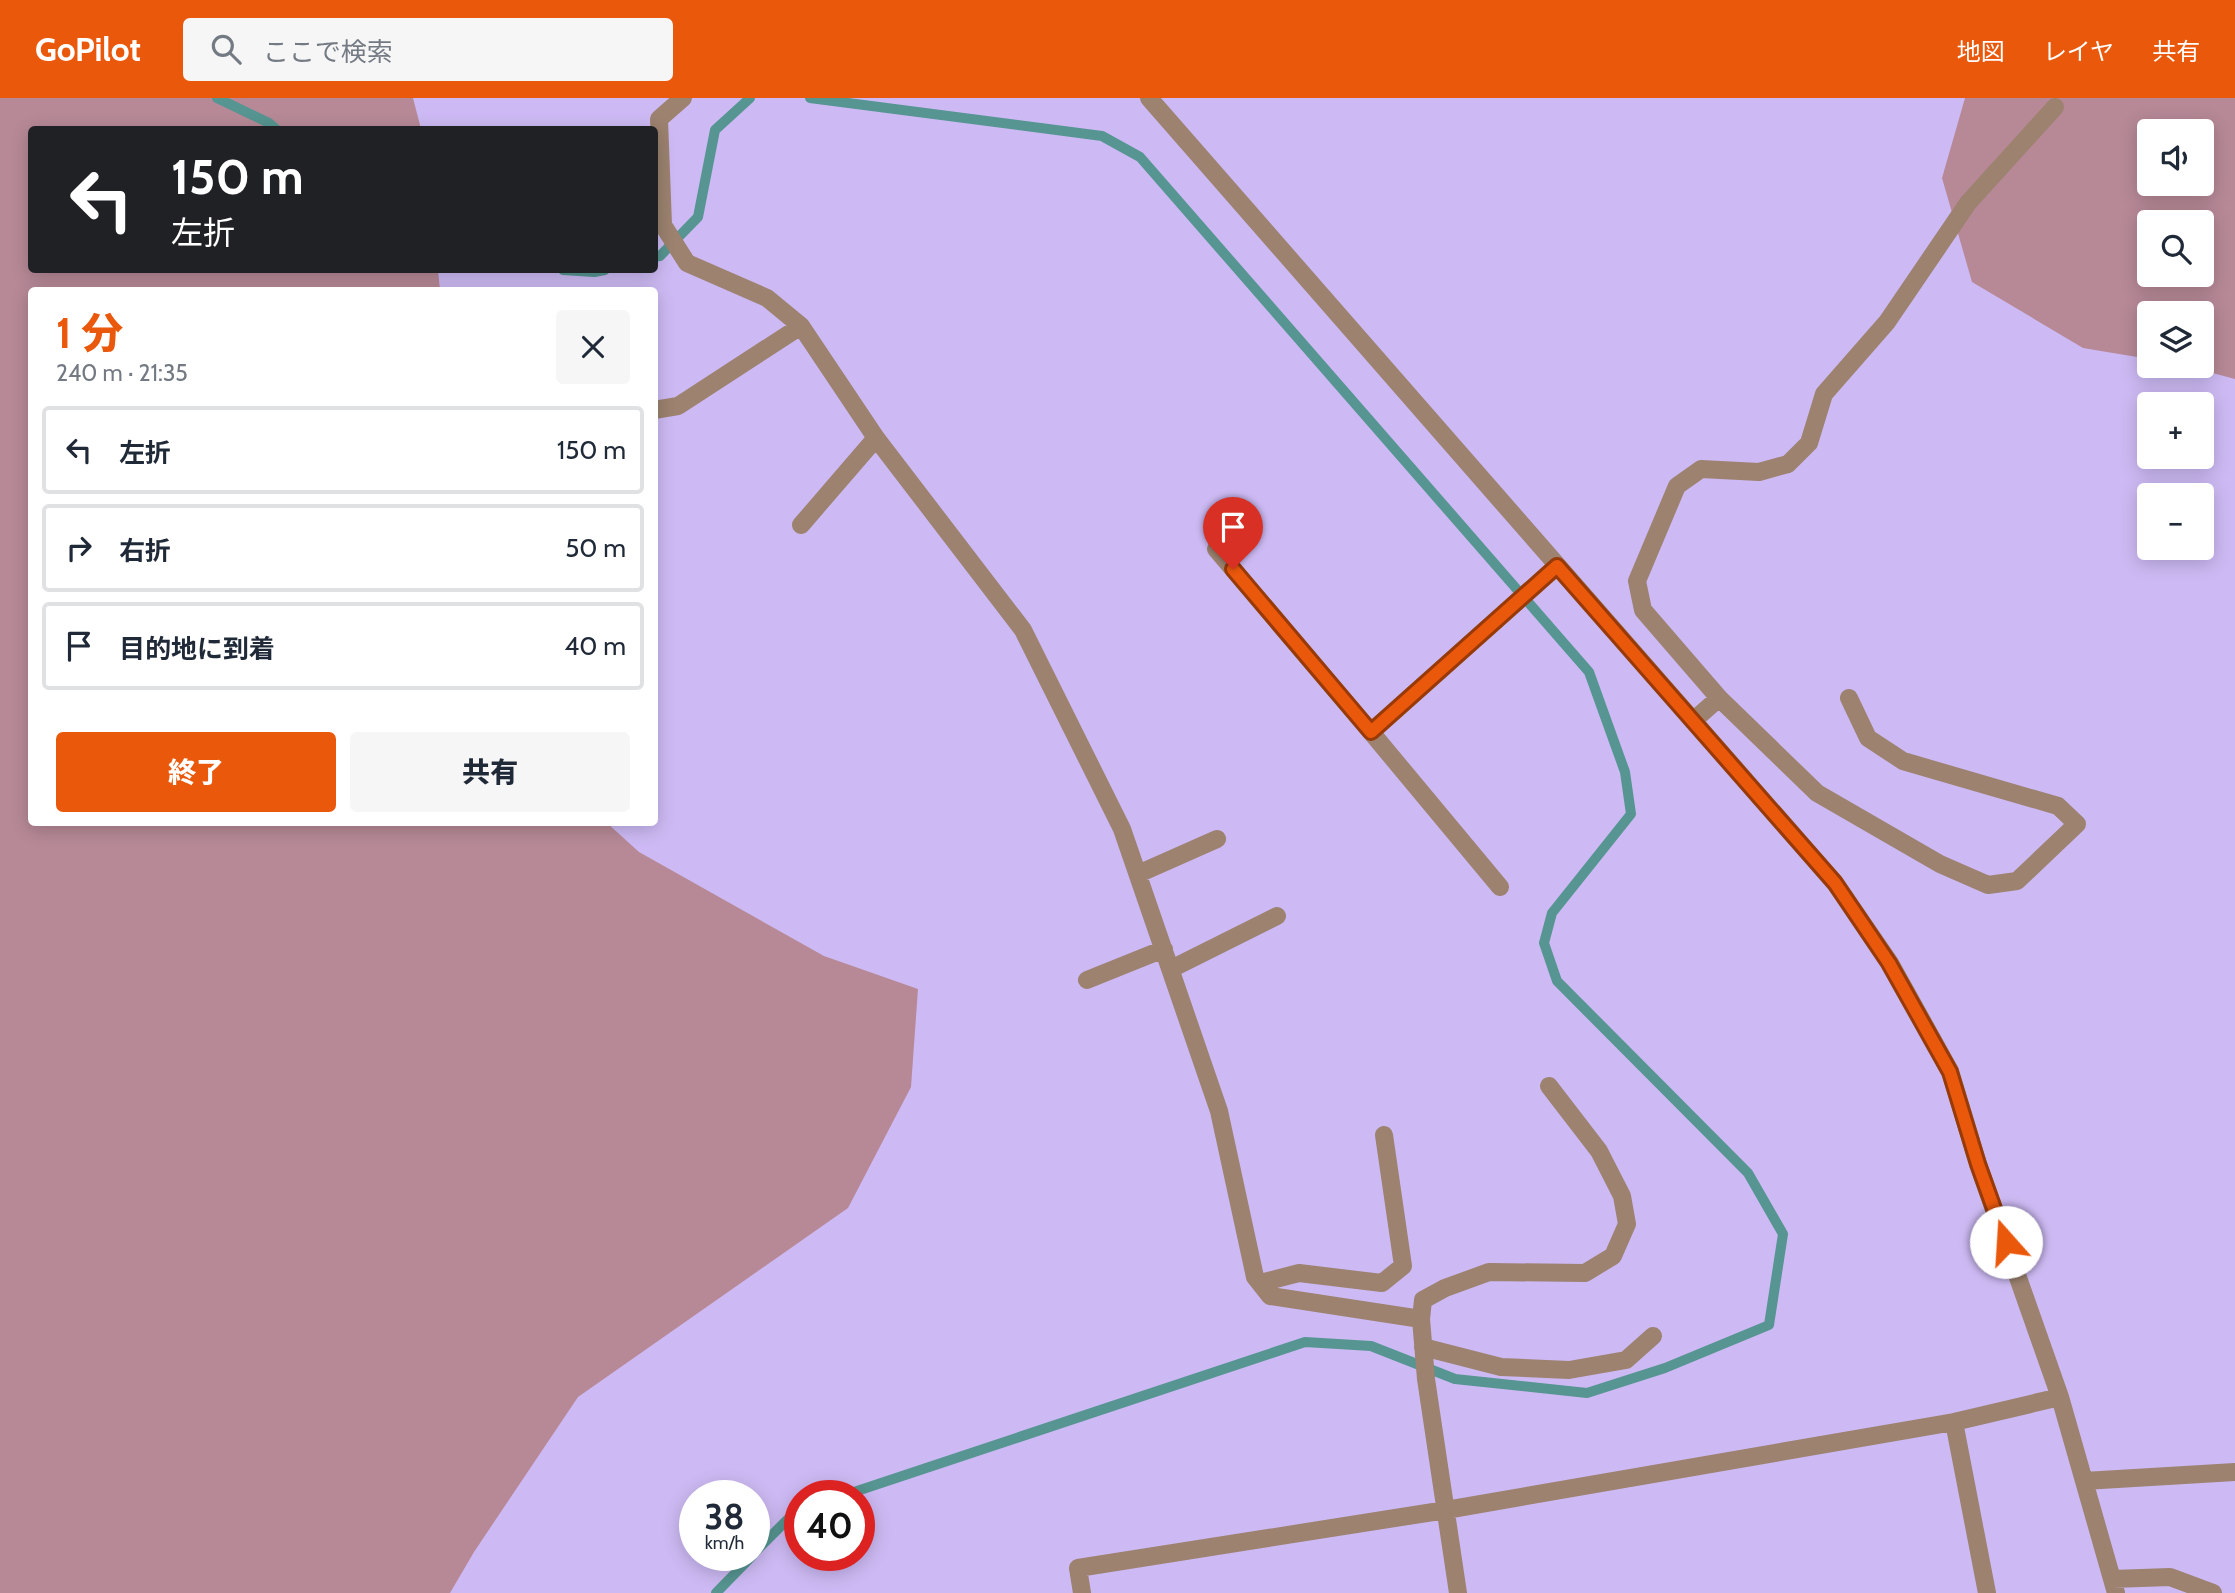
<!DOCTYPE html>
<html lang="ja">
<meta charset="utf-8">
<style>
:root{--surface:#fff;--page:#f6f6f7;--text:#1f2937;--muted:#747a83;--line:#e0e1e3;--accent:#ea580c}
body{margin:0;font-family:Cabin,"Noto Sans JP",sans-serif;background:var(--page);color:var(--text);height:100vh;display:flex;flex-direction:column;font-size:26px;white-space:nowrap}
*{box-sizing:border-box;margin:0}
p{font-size:23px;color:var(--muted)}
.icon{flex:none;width:38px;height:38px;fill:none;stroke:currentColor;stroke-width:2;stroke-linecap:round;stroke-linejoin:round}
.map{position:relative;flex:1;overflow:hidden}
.panel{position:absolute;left:28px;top:189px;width:630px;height:539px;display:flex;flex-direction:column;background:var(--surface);border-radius:7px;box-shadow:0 4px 18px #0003}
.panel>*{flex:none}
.guide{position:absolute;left:28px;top:28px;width:630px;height:147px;border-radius:7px;box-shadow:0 4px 18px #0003;background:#202124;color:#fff;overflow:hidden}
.tools{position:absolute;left:2137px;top:21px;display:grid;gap:14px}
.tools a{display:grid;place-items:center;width:77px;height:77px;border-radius:7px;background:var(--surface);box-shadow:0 4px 18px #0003;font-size:35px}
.speed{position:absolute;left:679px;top:1382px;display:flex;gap:14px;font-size:35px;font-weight:700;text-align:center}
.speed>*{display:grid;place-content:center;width:91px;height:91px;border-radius:50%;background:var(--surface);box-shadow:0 4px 18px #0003;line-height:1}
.speed small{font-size:18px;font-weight:400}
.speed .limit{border:10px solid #d22;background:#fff;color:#111}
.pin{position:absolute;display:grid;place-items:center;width:60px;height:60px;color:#fff;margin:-72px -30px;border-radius:50% 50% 50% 0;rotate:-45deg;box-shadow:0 0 7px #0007}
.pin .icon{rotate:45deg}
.me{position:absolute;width:77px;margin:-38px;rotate:341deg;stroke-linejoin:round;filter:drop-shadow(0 0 5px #0008)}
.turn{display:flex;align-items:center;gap:24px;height:147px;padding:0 28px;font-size:32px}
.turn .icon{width:91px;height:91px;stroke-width:2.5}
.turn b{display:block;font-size:49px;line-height:60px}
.round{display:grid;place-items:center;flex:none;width:74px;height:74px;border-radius:7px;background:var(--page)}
.head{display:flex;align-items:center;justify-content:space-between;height:119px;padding:0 28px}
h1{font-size:42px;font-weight:800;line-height:52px;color:var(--accent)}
.cta{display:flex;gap:14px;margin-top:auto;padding:14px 28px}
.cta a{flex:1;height:80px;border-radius:7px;background:var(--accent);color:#fff;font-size:28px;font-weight:800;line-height:80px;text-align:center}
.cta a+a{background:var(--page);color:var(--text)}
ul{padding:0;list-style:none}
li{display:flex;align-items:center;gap:21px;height:88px;margin:0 14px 10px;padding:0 14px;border:4px solid var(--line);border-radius:7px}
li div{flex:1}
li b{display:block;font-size:26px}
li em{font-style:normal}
header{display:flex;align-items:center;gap:42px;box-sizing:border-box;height:98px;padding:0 35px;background:var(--accent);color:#fff}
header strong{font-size:33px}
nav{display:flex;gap:38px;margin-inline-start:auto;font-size:24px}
.search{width:490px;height:63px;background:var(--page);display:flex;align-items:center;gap:18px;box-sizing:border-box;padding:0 24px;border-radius:7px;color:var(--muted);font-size:26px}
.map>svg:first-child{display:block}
</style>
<header>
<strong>GoPilot</strong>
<div class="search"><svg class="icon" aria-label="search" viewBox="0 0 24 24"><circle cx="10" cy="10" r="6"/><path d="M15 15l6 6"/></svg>ここで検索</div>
<nav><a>地図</a><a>レイヤ</a><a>共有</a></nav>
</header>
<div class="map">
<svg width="2235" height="1495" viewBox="0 0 2235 1495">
<rect width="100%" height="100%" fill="#cdbaf4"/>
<path fill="#b78997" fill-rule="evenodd" d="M0,0H413L421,31L32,32V172H438L440,192H32V724L607,725L639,754L824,858L918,891L911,989L848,1110L578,1299L474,1454L450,1495H0Z
M1965,0H2235V281L2186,268H2202V215H2149V261L2083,250L1972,184L1942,80ZM2149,33H2202V86H2149ZM2149,124H2202V177H2149Z"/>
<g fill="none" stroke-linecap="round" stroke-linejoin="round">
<path stroke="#569591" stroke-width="10" d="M217,0L269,25L277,32
M810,0L1102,38L1140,59L1589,574L1625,674L1631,716L1552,815L1544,845L1557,883L1748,1075L1783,1136L1769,1227L1665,1270L1587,1295L1455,1281L1371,1248L1305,1244L842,1398
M654,159L660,158L698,119L715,32L750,0
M563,172L594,174L605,172
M754,1455L795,1414L800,1412
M716,1495L752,1458"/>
<path stroke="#9c826f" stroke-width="18" d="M683,0L659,21L663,127L687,165L767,200L801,228L876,340L1023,532L1122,731L1219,1013L1255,1179L1270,1198L1421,1221L1426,1281L1458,1495
M1149,0L1835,785L1890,865L1950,973L1978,1066L2060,1299L2116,1495
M654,312L678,308L801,228
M801,427L876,340
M1216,451L1371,634L1557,468
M1719,600L1643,512L1637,483L1677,388L1701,371L1759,374L1788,366L1809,345L1824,296L1887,224L1968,105L2055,9
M1693,623L1719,600L1817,695L1940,766L1988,787L2017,783L2077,726L2058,708L1903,663L1868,640L1849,600
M1371,634L1500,789
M1138,776L1217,741
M1171,871L1277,818
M1087,882L1164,851
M1260,1185L1299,1175L1382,1185L1403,1168L1384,1037
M1421,1221L1423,1202L1445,1190L1489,1174L1585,1175L1613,1158L1627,1126L1622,1098L1599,1053L1549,988
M1423,1249L1501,1269L1569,1272L1626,1262L1653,1238
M1954,1324L1987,1495
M2084,1383L2235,1374
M2112,1481L2170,1479L2213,1495
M1082,1495L1078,1470L1446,1412L1954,1324L2060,1299"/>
</g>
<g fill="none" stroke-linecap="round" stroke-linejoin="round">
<defs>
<path id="route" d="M1233,471L1371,634L1557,468L1835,785L1889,865L1950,974L1978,1066L2006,1144"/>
</defs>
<use href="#route" stroke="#983908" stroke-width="18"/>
<use href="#route" stroke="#ea580c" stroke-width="12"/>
</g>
</svg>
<div class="tools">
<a><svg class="icon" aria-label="sound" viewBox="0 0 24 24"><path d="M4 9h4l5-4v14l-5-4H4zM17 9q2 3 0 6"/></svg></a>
<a><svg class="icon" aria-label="search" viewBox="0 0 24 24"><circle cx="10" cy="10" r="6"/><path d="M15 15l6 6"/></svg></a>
<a><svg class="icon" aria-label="layers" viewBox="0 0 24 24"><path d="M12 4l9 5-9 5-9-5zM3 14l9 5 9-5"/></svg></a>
<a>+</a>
<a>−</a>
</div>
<div class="speed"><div>38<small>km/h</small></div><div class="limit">40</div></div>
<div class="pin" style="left:1233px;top:471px;background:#d93025"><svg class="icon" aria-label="arrive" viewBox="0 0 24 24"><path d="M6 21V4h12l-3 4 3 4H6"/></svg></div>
<svg class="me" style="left:2006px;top:1144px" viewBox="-20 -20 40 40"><circle r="19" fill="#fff"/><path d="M0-13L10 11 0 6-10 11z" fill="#ea580c"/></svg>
<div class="guide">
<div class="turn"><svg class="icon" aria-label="left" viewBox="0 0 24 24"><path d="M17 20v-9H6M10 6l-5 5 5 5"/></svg><div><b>150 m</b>左折</div></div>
</div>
<section class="panel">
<div class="head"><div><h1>1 分</h1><p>240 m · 21:35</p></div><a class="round"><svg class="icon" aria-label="close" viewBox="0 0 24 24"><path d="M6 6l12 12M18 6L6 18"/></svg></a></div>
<ul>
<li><svg class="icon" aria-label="left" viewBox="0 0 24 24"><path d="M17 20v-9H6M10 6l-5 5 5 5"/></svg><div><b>左折</b></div><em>150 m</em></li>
<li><svg class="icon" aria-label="right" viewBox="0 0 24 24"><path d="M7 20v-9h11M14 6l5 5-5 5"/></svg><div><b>右折</b></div><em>50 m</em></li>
<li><svg class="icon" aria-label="arrive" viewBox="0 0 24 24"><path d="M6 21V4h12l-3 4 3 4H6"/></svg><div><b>目的地に到着</b></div><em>40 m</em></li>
</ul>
<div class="cta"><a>終了</a><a>共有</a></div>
</section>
</div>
